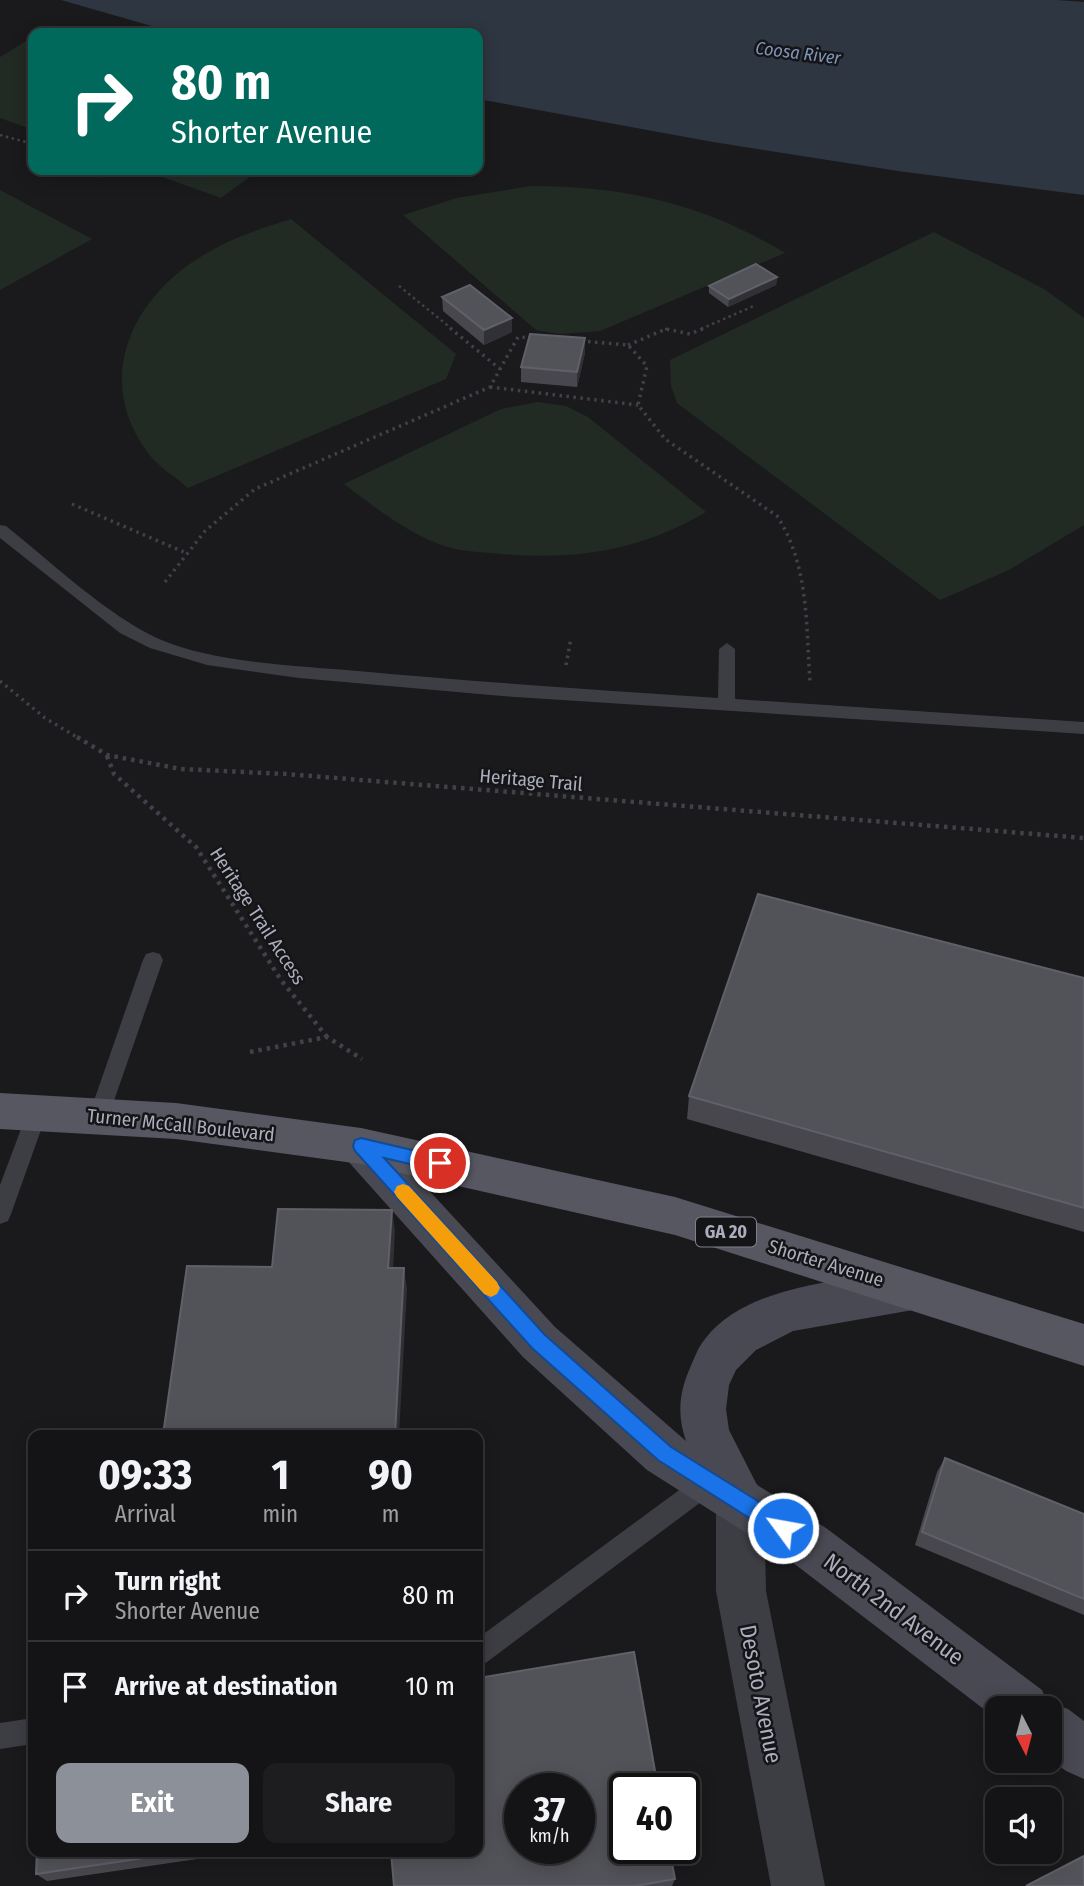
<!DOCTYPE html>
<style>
:root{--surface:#141416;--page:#1d1d1f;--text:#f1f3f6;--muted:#9d9ea1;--line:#333335;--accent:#8c9099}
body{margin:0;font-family:"Fira Sans Condensed",sans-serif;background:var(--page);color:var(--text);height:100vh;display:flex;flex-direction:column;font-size:26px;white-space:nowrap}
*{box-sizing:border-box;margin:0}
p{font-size:23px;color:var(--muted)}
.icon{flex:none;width:38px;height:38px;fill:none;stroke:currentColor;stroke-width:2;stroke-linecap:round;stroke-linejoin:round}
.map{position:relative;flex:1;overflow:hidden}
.panel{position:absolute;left:28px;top:1430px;width:455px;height:427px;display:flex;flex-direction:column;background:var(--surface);border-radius:14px;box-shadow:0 4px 18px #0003,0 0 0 2px var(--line)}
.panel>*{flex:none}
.hud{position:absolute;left:28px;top:28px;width:455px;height:147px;border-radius:14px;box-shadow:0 4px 18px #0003,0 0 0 2px var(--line);background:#00695c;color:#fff;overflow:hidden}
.needle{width:46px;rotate:174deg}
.buttons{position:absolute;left:985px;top:1696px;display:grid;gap:14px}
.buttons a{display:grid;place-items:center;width:77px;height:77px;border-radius:14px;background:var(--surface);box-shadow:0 4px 18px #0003,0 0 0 2px var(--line);font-size:35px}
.speed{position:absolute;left:504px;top:1773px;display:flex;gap:14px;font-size:35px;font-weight:700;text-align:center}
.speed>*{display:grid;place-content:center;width:91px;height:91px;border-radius:50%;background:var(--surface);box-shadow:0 4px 18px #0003,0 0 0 2px var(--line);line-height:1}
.speed small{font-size:18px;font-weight:400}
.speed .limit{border:4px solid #111;border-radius:10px;background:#fff;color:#111}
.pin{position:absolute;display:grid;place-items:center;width:60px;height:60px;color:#fff;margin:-30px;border:4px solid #fff;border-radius:50%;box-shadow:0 2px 7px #0007}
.me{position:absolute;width:77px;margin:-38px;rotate:302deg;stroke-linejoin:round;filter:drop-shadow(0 0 5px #0008)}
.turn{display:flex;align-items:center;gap:24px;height:147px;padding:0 28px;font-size:32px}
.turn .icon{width:91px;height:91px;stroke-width:2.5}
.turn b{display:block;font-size:49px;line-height:60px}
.eta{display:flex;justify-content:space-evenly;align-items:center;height:119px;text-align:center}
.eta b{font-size:42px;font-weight:700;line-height:49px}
.button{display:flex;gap:14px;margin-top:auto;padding:14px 28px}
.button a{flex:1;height:80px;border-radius:14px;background:var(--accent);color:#fff;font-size:28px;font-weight:700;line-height:80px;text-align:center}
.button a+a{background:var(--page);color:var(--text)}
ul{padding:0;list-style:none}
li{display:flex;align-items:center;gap:21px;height:91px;padding:0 28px;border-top:2px solid var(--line)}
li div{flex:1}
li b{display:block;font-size:26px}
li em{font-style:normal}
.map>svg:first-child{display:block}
</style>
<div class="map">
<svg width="1084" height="1886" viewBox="0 0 1084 1886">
<rect width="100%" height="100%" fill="#1a1a1d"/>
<path fill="#212b24" d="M33,37V130L0,118V57Z
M143,170H259L221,198Z
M531,186C626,186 704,204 785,253L600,331L559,334L536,330L403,215L457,198Z
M0,190L92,239L0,290Z
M291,219L456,354L446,379L188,488C176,477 158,467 148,453C92,378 133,295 207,253C234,237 262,228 291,219Z
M934,232L1044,289L1084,318V525L1009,570L940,600L677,403L671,386L670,360Z
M538,402L566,406L588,417L706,512C640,551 577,560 501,554C484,552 465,552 448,547C409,535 376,508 344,484L501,409Z"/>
<path fill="#2e3642" d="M61,0H1057L1084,2V195L898,171L713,142L478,99V33H176Z"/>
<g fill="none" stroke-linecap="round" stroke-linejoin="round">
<path stroke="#404149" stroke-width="2.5" stroke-dasharray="2.5 3.5" stroke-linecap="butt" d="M0,135L33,144
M89,170L105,178
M399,286L452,329
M665,329H668
M701,329L756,305"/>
<path stroke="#404149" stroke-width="3.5" stroke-dasharray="2.5 4.5" stroke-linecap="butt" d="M450,328L500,369
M581,341L628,345L647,366L638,405L665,439L777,516C809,565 806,625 810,682
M628,345L666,329L690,334L705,328
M490,387L638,405
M72,504L184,552
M165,582L205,531L255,489L490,387L518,337L534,338
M566,665L571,638
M0,681L45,718L80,739"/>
<path stroke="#404149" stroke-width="4.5" stroke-dasharray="3.5 5" stroke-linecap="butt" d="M77,737L107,755L181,769L286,774L1084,838
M107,756L114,774L196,847L281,980L327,1037
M250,1052L327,1037L362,1059"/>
<path fill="#3d3d44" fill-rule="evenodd" d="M0,525L6,526C51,562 108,616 159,639C214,663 298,666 358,671C478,682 597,690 718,698L719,649L727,643L735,649V699L1084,722V734L502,696L299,678L207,665L150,648L120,633L0,538Z
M153,952L160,954L163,960L109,1115L106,1121L99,1124L92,1121L89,1115L143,960L146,954Z
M37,1104L44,1107L47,1113L11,1214L8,1221L0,1224V1185L27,1113L30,1107Z
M709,1470L717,1474L721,1482L717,1490L487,1662L478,1666V1638L701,1474Z
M33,1718V1744L0,1749V1723Z"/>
<path fill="#3d3d44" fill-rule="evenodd" d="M740,1477L757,1484L764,1501L766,1591L825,1886H771L716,1591V1501L723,1484Z"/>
<path fill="#484952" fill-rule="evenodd" d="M361,1128L376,1133L555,1327L686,1441C677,1415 679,1393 690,1368C694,1359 698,1347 705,1339C737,1297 801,1286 850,1278C876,1274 904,1266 929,1276L935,1290L929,1304L913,1310L793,1331L756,1350L736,1370L729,1385L726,1409L729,1430L757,1485L826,1528L1042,1690L1047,1702L1068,1709L1084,1721V1779L1066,1771L1050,1759V1708H998V1720L792,1562L647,1470L523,1357L346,1159L340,1146L346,1133Z"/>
<path fill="#565761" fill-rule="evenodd" d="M0,1093L176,1103L361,1128L675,1197L1084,1324V1366L675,1235L361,1164L176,1139L0,1129Z"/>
</g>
<path fill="#48474d" d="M777,277L776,285L728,307L709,293V286Z
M442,297L512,318V332L484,345L443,311Z
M585,338V353L577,387L521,382V367Z
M1084,978V1232L687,1119L689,1096Z
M945,1458L1084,1514V1615L915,1545L937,1472Z
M37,1852H245L47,1881L36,1874Z
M675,1879L672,1886H394Z"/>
<path fill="#313035" d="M777,277L776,285L728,307L729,299Z
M512,318V332L484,345V330Z
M585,338V353L577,387V372Z
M392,1210L395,1231L392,1288L388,1268Z
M404,1268L407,1289L399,1435H395Z"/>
<path fill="#525259" stroke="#606069" stroke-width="2" fill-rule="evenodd" d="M756,264L777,277L729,299L709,286Z
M470,285L512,318L484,330L442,297Z
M530,334L585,338L577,372L521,367Z
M758,894L1084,978V1208L689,1096Z
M278,1209L392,1210L388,1268H404L395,1435H163L187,1266L272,1267Z
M945,1458L1084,1514V1599L922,1532Z
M634,1652L658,1788H625V1848H669L675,1879L635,1886H394L391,1852H478V1678ZM520,1788H579V1848H520Z
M37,1852H184L36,1874Z
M1084,1856V1886H1026Z"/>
<path fill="#1a73e8" stroke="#114b97" stroke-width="2" d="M361,1138L446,1158L449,1163L446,1169L440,1171L384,1158L545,1335L671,1447L790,1521L793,1528L790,1535L783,1538L776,1535L658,1460L532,1348L355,1151L353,1146L355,1140Z"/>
<path fill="#f59e0b" d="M403,1184L409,1186L497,1282L500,1288L497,1294L491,1297L484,1294L397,1197L394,1192L397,1186Z"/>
<g text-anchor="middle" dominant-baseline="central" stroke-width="5" stroke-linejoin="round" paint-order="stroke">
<g font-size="18" font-style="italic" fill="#8095ba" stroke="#151518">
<text transform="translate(798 53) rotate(7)">Coosa River</text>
</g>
<rect fill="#151518" stroke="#7f808c" stroke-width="2" x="696" y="1217.5" width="60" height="29" rx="5"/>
<g font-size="18" font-weight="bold" fill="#acaebd">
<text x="726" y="1232">GA 20</text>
</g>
<g font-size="19" fill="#acaebd" stroke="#151518">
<text transform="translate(531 780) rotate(5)">Heritage Trail</text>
<text transform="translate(258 916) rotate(57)">Heritage Trail Access</text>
<text transform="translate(181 1125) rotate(6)">Turner McCall Boulevard</text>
<text transform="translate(826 1263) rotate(17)">Shorter Avenue</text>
</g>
<g font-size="23" fill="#acaebd" stroke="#151518">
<text transform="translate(894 1609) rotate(37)">North 2nd Avenue</text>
<text transform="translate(761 1694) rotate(79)">Desoto Avenue</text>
</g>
</g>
</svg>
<div class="buttons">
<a><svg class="needle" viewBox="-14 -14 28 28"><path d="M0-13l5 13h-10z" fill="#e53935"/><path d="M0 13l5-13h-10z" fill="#9d9ea1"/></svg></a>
<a><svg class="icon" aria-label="sound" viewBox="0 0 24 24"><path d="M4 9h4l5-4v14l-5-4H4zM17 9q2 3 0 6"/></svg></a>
</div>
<div class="speed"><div>37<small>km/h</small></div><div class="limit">40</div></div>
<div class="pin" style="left:440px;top:1163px;background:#d93025"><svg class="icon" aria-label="arrive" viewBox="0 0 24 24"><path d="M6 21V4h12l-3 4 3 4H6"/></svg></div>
<svg class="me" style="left:783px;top:1528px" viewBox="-20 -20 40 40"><circle r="17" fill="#1a73e8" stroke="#fff" stroke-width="3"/><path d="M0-11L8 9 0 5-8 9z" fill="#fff"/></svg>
<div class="hud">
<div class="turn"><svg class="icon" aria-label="right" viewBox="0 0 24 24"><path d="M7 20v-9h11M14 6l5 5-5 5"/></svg><div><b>80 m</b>Shorter Avenue</div></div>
</div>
<section class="panel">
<div class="eta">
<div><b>09:33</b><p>Arrival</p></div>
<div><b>1</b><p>min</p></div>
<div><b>90</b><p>m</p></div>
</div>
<ul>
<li><svg class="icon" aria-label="right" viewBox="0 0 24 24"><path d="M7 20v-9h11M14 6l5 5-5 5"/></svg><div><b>Turn right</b><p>Shorter Avenue</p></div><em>80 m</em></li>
<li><svg class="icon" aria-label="arrive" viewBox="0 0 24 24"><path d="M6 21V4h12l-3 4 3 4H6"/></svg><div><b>Arrive at destination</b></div><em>10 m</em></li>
</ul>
<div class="button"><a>Exit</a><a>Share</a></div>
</section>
</div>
